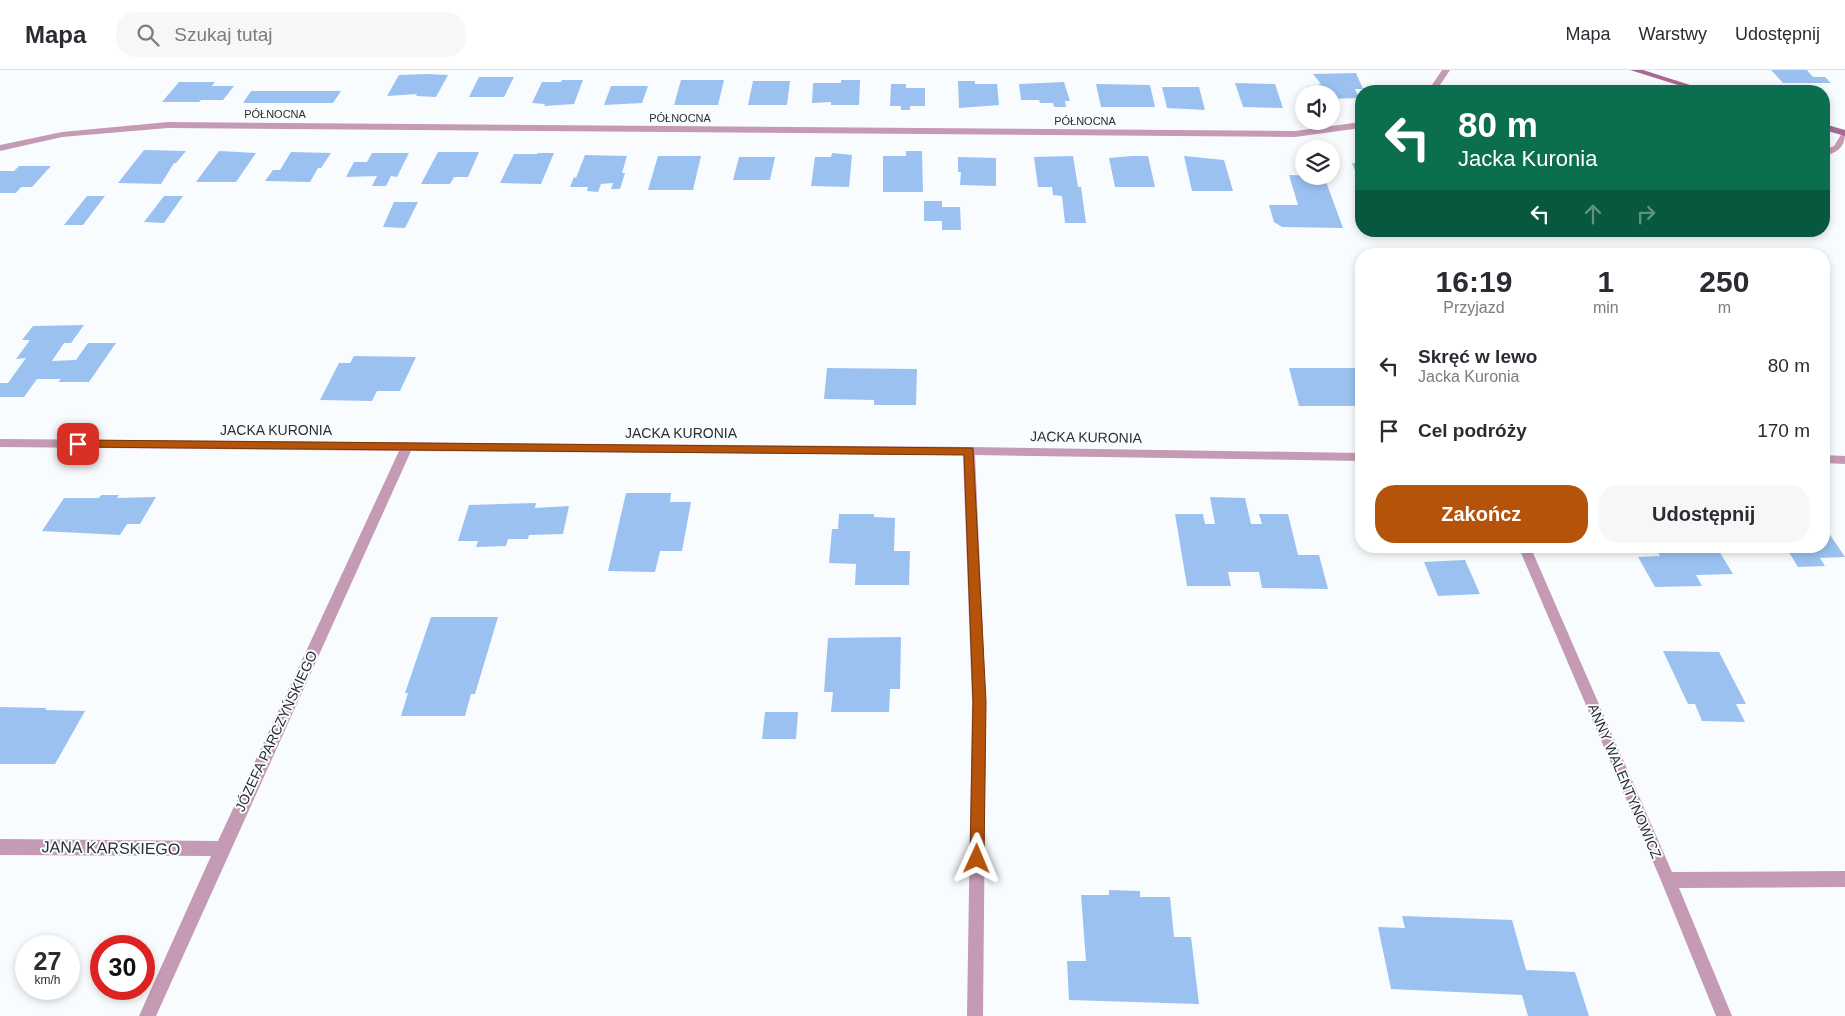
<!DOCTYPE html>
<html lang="pl">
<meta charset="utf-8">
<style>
:root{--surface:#fff;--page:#f7f7f7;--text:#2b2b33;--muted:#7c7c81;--line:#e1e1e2;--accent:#b45309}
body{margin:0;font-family:Arial,sans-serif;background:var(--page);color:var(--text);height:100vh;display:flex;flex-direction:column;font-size:19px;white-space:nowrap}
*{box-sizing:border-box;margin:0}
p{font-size:16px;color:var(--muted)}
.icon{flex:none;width:28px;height:28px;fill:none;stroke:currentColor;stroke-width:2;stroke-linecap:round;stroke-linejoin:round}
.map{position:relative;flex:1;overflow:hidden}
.sheet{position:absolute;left:1355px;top:178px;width:475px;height:305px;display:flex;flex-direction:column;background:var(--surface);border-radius:20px;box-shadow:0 2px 8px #0003}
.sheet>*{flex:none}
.banner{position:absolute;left:1355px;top:15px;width:475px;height:152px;border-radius:20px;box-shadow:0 2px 8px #0003;background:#0b6e4f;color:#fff;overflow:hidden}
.controls{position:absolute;left:1295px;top:15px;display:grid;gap:10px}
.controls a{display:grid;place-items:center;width:45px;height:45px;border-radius:50%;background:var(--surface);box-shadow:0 2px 8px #0003;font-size:25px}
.speed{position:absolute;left:15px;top:865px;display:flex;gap:10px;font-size:25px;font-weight:700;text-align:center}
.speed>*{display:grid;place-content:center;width:65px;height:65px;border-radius:50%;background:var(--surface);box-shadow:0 2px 8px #0003;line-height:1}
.speed small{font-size:12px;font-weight:400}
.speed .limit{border:8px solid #d22;background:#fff;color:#111}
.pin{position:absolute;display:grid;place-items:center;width:42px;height:42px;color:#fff;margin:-21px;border-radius:10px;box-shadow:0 2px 8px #0006}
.me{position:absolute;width:55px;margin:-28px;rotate:1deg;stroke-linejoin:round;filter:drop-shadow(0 0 4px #0008)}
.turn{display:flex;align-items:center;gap:18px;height:105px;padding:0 20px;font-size:22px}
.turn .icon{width:65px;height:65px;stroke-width:2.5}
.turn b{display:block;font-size:35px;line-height:42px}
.lanes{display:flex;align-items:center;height:48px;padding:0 20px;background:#0003;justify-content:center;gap:25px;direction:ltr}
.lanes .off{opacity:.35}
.eta{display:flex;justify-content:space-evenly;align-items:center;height:85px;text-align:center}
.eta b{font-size:30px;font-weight:700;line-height:35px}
.action{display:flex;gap:10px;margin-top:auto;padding:10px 20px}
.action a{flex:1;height:58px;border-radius:20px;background:var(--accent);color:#fff;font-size:20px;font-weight:700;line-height:58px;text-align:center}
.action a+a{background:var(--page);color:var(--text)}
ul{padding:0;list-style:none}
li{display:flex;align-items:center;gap:15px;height:65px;padding:0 20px}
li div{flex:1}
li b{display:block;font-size:19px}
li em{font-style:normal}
header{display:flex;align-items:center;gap:30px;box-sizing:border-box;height:70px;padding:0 25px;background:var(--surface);border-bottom:1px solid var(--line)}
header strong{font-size:24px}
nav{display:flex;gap:28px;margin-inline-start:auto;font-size:18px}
.search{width:350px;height:45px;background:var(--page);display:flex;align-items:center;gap:12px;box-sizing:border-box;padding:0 18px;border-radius:20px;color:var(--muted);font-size:19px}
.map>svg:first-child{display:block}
</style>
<header>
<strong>Mapa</strong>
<div class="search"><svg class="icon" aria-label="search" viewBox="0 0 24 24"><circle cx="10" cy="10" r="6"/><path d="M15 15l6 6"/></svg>Szukaj tutaj</div>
<nav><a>Mapa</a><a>Warstwy</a><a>Udostępnij</a></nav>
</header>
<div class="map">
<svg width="1845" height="946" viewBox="0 0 1845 946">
<rect width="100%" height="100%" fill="#f9fcfe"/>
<path fill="#9bc1f1" d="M1771,0H1807L1813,7H1825L1831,13H1783Z
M1356,3L1363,19H1355L1359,28L1331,29V24L1313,23L1307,17L1321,14L1313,4Z
M427,4L448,5L436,27L416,26L417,24L387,26L399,5Z
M479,7H514L504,27H469Z
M562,10H583L574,34L544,36L545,34L532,33L542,12H561Z
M681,10H724L718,35H674Z
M841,10H860L859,35H831V32L812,33L813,13H841Z
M753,11H790L787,35H748Z
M958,11H975V14H997L999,35L959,38Z
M179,12H215L212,16H234L223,30H201L199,32H162Z
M1064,12L1070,31H1065L1066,37H1054L1053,33H1040L1039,30H1021L1019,14Z
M1235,13L1275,14L1283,38L1243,37Z
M891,14H906V18H925V36H910V40H901V36H890Z
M1096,14L1150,15L1155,37H1101Z
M611,16H648L642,33L604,35Z
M1162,17H1199L1205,40L1167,38Z
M251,21H341L333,33H243Z
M144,80L186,81L176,93H174L161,114L118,113Z
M219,81L256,83L236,112H196Z
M906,81H922L923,122H883V86H906Z
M291,82L331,83L321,98H318L310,112L265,111L273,100H280Z
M438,82H479L468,107H454L450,114H421Z
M372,83H409L397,107L391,106L386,116H372L377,106L346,107L354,92H367Z
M538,83H554L541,114L500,113L514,84H537Z
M832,83L852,85L849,117L811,116L815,87H831Z
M585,85L627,86L622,103H625L620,119H611L613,113L601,114L598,122L587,121L588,117H570L574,107L576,108Z
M658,86H701L693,120H648Z
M1073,86L1078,117H1081L1086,153H1065L1062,126L1053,125L1052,117H1038L1034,87Z
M1132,86H1148L1155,117H1115L1109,88Z
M1184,86L1224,90L1233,121H1192Z
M739,87H775L770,110H733Z
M958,87L996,88V116L960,115L961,102H958Z
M1352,93L1361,94V108H1358Z
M19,96H51L32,117H21L16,123H0V101H14Z
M1289,105L1324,106L1343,158L1282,157L1274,152L1269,135H1298Z
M87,126H105L83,155H64Z
M164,126H183L164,153L144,152Z
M924,131H942V137H960L961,160H942V151H924Z
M394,132H418L405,158L383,157Z
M84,255L71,273H64L52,291L76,290L88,273H116L89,312H58L61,309H37L24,327H0V313H8L26,288L16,289L30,270H22L33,256Z
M354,286L416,287L400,321H377L372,331L320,330L339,293H350Z
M827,298L917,299L916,335H874V330L824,329Z
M1289,298H1361V336H1299Z
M626,423H671L670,432H691L682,481H660L655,502L608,501Z
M101,425H119L117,428L156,427L140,454H127L120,465L42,461L64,428H99Z
M1210,427L1245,428L1251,454H1262L1259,444H1288L1298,485H1319L1328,519L1262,518L1259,502H1228L1231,516H1187L1175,444H1203L1205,454H1215Z
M536,433L535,438L569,436L563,464L529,465L528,469H508L506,476L476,477L478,471H458L469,435Z
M839,444H874V447L895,448L894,481H910L909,515H855L856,494L829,493L832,459H838Z
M1824,456L1845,487L1820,488L1825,496L1798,497L1785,476H1824Z
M1654,476H1716L1733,504L1696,505L1702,516L1655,517L1638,487L1660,486Z
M1465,490L1480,524L1438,526L1424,492Z
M431,547H498L475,624H471L465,646H401L408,623H405Z
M901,567L900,619H890L889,642H831L833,622H824L828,568Z
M1663,581L1719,582L1746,634H1736L1745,652L1702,651L1695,634H1688Z
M0,637L47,638L45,640L85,641L55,694H0Z
M765,642H798L796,669H762Z
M1109,820L1140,821V827H1170L1174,867H1191L1199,934L1069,930L1067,891H1086L1081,825H1109Z
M1402,846L1512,850L1526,900L1575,902L1589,946H1528L1522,925L1391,919L1378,857L1405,858Z"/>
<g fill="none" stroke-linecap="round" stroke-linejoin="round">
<path fill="#c59ab5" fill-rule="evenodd" d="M1845,62C1845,78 1838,82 1824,86V80L1834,76L1842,63Z"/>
<path fill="#c59ab5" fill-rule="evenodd" d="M1442,0H1450L1436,21H1428Z
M168,52L1295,61L1361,52V58L1295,67L168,58L62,67L0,81V75L62,62Z
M0,369L969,377L1361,383V391L975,385L986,631L983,946H967L972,631L963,385L411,381L156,946H139L211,786L0,785V769L218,771L399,381L0,377Z
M1824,385L1845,386V394L1824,393Z
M1518,476H1530L1672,802L1845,801V817L1679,818L1732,946H1716L1662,813Z"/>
<path fill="#a86a93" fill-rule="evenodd" d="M1630,0H1643L1709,21H1697Z
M1824,54L1845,60V66L1824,60Z"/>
</g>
<path fill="#b45309" stroke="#753606" d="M78,370L973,378L986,632L984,789L982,794L977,796L972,794L970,789L973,632L964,385L78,377L72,374Z"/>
<g text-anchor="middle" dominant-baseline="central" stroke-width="4" stroke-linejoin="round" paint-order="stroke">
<g font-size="11" fill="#2c2e2f" stroke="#f9fcfe">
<text x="275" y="44">PÓŁNOCNA</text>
<text x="680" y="48">PÓŁNOCNA</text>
<text x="1085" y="51">PÓŁNOCNA</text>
</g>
<g font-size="14" fill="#2c2e2f" stroke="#f9fcfe">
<text x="276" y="360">JACKA KURONIA</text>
<text x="681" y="363">JACKA KURONIA</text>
<text transform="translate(1086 367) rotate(1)">JACKA KURONIA</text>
<text transform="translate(276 661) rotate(-65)">JÓZEFA PARCZYŃSKIEGO</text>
<text transform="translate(1625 711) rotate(67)">ANNY WALENTYNOWICZ</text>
</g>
<g font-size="16" fill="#2c2e2f" stroke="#f9fcfe">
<text transform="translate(111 778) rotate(1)">JANA KARSKIEGO</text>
</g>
</g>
</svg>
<div class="controls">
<a><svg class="icon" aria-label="sound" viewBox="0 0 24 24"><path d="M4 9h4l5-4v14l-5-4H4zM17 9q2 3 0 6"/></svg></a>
<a><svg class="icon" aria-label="layers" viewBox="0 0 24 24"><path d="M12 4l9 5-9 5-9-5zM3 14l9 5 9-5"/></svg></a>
</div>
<div class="speed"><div>27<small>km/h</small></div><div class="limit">30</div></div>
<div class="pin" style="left:78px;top:374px;background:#d93025"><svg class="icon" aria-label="arrive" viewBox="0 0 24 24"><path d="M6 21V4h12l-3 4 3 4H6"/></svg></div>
<svg class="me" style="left:977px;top:789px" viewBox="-20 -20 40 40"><path d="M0-17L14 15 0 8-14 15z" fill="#b45309" stroke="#fff" stroke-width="4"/></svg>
<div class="banner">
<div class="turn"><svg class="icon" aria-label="left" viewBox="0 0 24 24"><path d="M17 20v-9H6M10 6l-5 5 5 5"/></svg><div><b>80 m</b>Jacka Kuronia</div></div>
<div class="lanes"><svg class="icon" aria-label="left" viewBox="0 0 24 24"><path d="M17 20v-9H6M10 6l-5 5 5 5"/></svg><svg class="icon off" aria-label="ahead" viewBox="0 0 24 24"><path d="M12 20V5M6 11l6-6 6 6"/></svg><svg class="icon off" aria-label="right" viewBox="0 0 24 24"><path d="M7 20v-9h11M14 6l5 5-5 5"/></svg></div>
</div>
<section class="sheet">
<div class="eta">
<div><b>16:19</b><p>Przyjazd</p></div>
<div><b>1</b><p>min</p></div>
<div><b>250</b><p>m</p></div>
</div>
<ul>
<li><svg class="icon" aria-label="left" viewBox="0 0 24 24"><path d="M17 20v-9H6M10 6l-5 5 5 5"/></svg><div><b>Skręć w lewo</b><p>Jacka Kuronia</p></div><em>80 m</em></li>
<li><svg class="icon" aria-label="arrive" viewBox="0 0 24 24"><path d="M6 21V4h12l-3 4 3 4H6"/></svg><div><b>Cel podróży</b></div><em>170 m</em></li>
</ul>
<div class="action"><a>Zakończ</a><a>Udostępnij</a></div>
</section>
</div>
